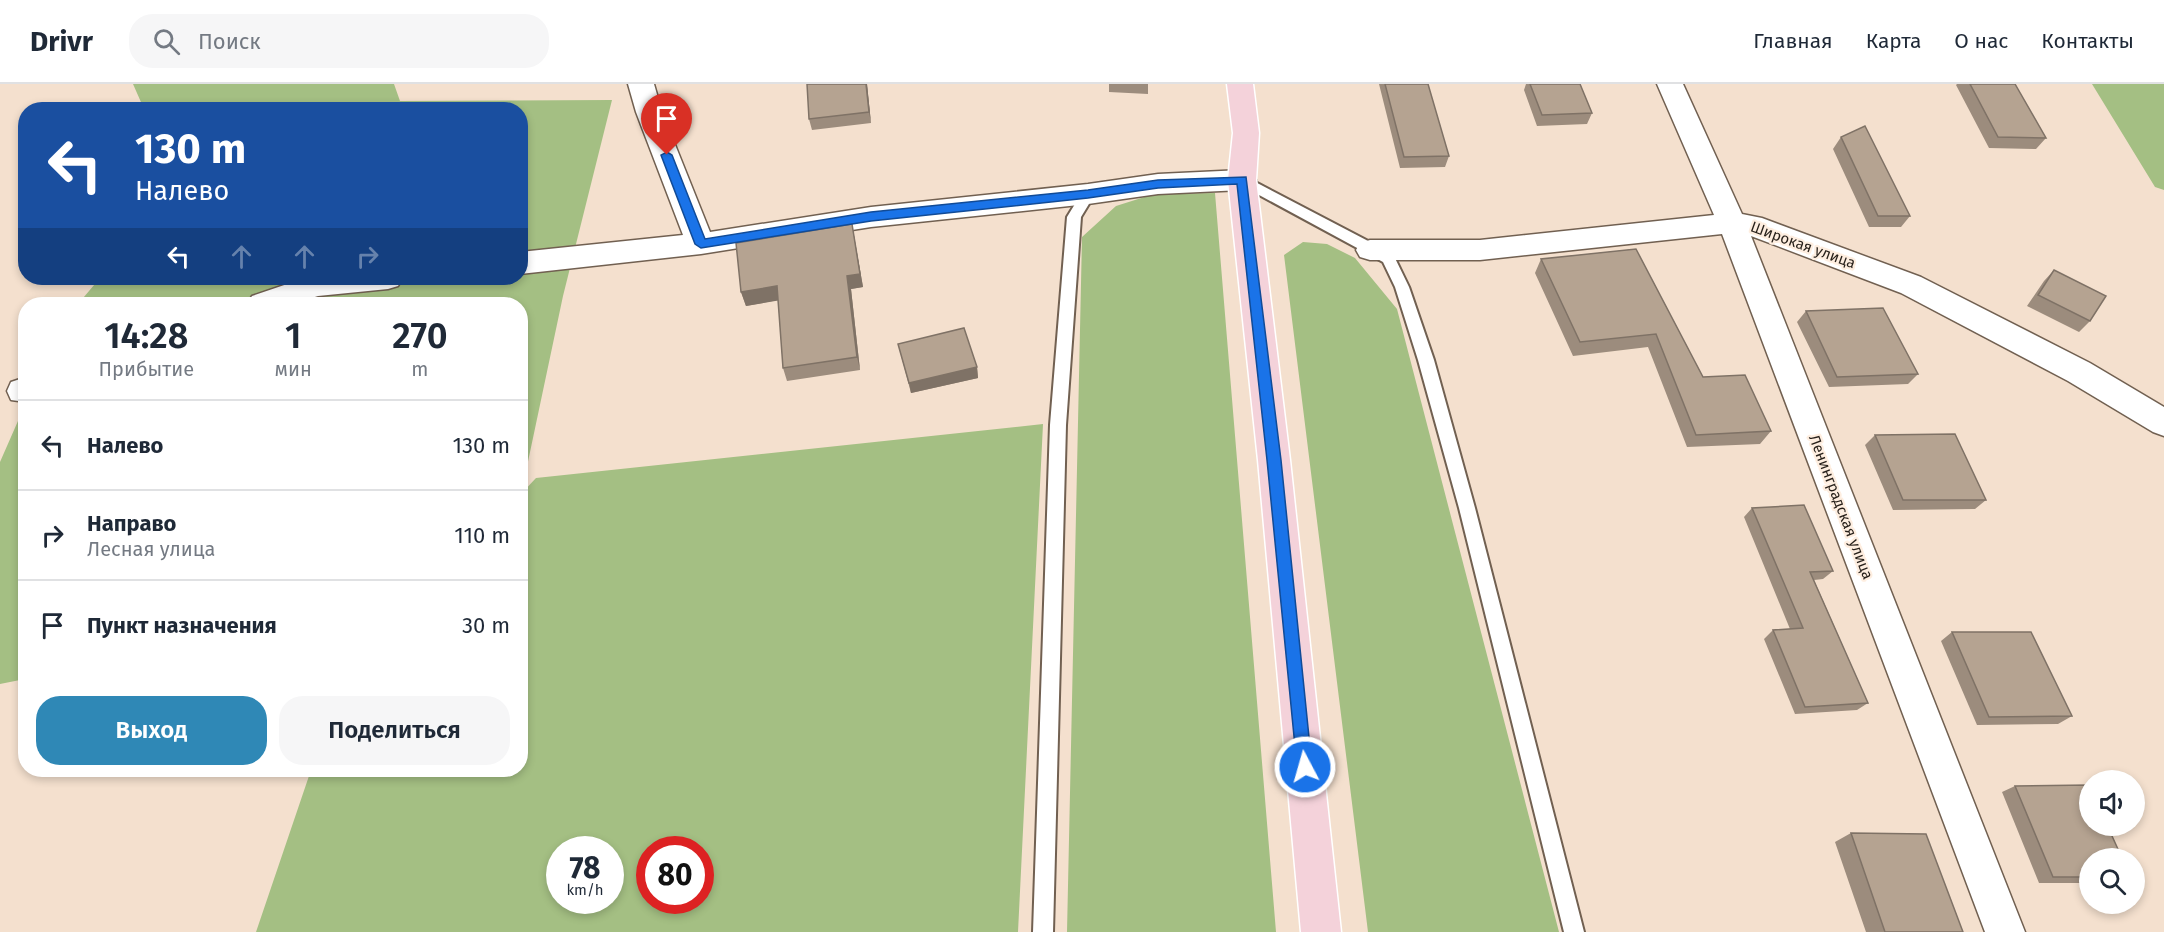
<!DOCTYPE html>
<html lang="ru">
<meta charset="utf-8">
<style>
:root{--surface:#fff;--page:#f6f6f7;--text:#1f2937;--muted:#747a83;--line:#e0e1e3;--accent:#2f88b6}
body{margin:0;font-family:"Fira Sans",sans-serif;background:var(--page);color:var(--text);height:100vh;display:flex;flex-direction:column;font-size:22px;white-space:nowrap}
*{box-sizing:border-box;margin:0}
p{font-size:20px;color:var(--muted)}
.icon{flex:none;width:33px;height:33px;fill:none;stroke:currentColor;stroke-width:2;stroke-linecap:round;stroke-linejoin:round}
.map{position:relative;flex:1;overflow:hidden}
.details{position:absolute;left:18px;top:213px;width:510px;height:480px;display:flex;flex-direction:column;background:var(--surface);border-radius:24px;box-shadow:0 3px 9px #0003}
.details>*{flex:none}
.guide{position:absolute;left:18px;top:18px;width:510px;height:183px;border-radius:24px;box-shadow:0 3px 9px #0003;background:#1a4fa0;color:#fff;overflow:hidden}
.tools{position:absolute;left:2079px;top:686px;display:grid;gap:12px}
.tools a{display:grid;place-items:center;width:66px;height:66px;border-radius:50%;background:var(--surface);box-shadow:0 3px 9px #0003;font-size:30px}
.speed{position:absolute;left:546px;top:752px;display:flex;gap:12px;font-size:30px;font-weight:700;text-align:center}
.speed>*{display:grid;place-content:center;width:78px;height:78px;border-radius:50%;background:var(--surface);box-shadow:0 3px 9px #0003;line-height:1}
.speed small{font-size:15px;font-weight:400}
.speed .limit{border:9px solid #d22;background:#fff;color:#111}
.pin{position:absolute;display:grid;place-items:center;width:51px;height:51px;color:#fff;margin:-62px -26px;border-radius:50% 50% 50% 0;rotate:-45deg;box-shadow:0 0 6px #0007}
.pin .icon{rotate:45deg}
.me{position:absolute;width:66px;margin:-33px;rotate:354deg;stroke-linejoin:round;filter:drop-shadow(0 0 4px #0008)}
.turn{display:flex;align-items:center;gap:21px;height:126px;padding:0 18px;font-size:27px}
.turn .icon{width:78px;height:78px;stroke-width:2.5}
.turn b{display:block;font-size:42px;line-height:51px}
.lanes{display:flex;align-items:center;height:57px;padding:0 18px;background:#0003;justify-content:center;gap:30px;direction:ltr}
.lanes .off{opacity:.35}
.eta{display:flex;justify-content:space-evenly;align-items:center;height:102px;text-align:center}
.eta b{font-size:36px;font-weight:600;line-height:42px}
.primary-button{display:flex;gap:12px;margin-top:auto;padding:12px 18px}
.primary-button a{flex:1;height:69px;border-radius:24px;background:var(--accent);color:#fff;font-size:24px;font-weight:600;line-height:69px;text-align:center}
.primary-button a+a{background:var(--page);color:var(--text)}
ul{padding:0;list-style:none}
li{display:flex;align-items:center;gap:18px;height:90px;padding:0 18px;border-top:2px solid var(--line)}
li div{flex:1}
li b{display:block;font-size:22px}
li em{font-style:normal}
header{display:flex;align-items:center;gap:36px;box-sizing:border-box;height:84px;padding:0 30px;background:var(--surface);border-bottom:2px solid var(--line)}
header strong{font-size:28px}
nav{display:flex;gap:33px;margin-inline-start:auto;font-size:21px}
.search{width:420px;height:54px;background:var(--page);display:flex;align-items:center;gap:15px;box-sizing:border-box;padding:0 21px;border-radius:24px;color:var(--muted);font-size:22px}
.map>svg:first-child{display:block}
</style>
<header>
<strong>Drivr</strong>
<div class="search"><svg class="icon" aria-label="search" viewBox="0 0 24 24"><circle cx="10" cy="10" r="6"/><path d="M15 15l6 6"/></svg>Поиск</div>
<nav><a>Главная</a><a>Карта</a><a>О нас</a><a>Контакты</a></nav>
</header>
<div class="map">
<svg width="2164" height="848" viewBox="0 0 2164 848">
<rect width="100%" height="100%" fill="#f4e0ce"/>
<path fill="#a4bf83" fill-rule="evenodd" d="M133,0H394L400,17L612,16L563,212L526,387L521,393L520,220H78L100,194H520V26L144,25Z
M2092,0H2164V106L2155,103Z
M1215,109L1276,848H1067L1082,153L1116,122L1154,110Z
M1303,158L1327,160L1355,174L1397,225L1559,848H1368L1284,171Z
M25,321V595L0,600V378Z
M1043,340L1018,848H256L311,686H520L521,410L536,394ZM560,765H610V816H560ZM650,765H700V816H650Z"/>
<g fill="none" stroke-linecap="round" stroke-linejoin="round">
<defs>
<path id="service" d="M1242,91L1393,170L1409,203L1434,276L1475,424L1584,848H1564L1459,424L1418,276L1395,203L1383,178L1237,99L1235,96L1237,93Z
M1088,105L1095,110L1081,133L1066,341L1053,848H1033L1050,341L1067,133L1083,107Z"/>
<path id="minor" d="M628,0H654L662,28L710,148L871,123L1088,100L1158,90L1242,86L1252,89L1256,96L1252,103L1242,106L1158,110L1088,120L871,143L701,170L520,190V168L683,151L636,28Z
M1657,0H1683L1742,130L1762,134L1921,193L2090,279L2164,323V352L2153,348L2068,297L1901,209L1751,152L2025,848H1985L1722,150L1480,176H1370L1360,173L1356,166L1360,159L1370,156H1480L1714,131Z
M305,194H403L398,202L388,205L318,212L293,220H247L252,212Z
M26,293V318L11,316L7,307L11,298Z"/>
<path id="trunk" d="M1227,0H1253L1259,49L1256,96L1290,376L1341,848H1301L1258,376L1228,96L1233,49Z"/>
</defs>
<use href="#service" stroke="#716051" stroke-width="4"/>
<use href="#minor" stroke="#716051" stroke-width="3"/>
<use href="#trunk" stroke="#fff" stroke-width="3"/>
<use href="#service" fill="#fff" fill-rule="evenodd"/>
<use href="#minor" fill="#fff" fill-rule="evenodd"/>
<use href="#trunk" fill="#f4d2da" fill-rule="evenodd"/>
</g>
<path fill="#9c8c7d" d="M867,0L871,39L812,46L809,35Z
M1109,0H1148V10L1109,8Z
M1379,0H1428L1449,72L1445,83L1400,84Z
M1526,0H1580L1592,29L1587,40L1537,42L1524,6Z
M1957,0H2015L2046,54L2036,65L1989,64L1956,1Z
M1841,53L1910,132L1901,143H1869L1833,65Z
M852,140L863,203L851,205L860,286L787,297L783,284L778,216L746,222L741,208Z
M1636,165L1703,293L1771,347L1760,360L1687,363L1648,263L1573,272L1535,189L1541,175Z
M2054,186L2090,237L2079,248L2027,222L2044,197Z
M1806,227L1918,290L1908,300L1829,303L1797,238Z
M898,260L977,283L978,294L911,309Z
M1875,351L1986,416L1975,425L1893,426L1865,361Z
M1752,424L1833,487L1823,495L1814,496L1868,619L1857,626L1795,630L1764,555L1773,546L1790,545L1744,433Z
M1952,548L2072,632L2058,640L1977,641L1941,557Z
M2015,702L2090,774V799H2039L2002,708Z
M1851,749L1963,848H1866L1835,758Z"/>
<path fill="#7f7266" d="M866,0H867L871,39L869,28Z
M852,140L863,203L851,205L860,286L857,273L847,192Z
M777,202L781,216L746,222L741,208Z
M977,283L978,294L911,309L909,299Z"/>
<path fill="#b5a391" stroke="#7f7266" stroke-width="1.5" d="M807,0H866L869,28L809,35Z
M1385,0H1428L1449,72L1404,73Z
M1530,0H1580L1592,29L1542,31Z
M1970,0H2015L2046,54L1998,53Z
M1865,42L1910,132H1878L1841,53Z
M852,140L860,190L847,192L857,273L783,284L777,202L741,208L736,159Z
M1636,165L1703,293L1745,291L1771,347L1696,351L1656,250L1580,258L1541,175Z
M2054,186L2106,212L2090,237L2038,211Z
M1883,224L1918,290L1837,293L1806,227Z
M964,244L977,283L909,299L898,260Z
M1955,350L1986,416H1903L1875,351Z
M1804,421L1833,487L1810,488L1868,619L1805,623L1773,546L1803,544L1752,424Z
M1952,548H2031L2072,632L1989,633Z
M2089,701L2090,741H2107L2122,774H2090V793H2053L2015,702Z
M1851,749L1926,750L1963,848H1885Z"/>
<path fill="#1a73e8" stroke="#114b97" stroke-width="1.5" d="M667,68L672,71L705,155L871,128L1088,106L1158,96L1246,93L1281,376L1312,683L1310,688L1305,690L1299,688L1297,683L1267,376L1237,100L1158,104L1088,114L871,137L701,164L695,160L661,71Z"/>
<g text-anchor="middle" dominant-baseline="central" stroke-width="4.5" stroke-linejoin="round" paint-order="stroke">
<g font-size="15" fill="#261f19" stroke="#feeee0">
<text transform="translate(1803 161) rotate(20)">Широкая улица</text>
<text transform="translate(1841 423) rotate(69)">Ленинградская улица</text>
</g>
</g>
</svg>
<div class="tools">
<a><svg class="icon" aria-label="sound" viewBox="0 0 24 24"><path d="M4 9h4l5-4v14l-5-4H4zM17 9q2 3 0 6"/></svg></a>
<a><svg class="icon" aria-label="search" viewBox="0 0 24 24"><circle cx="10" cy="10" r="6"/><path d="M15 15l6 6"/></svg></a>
</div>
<div class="speed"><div>78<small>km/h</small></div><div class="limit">80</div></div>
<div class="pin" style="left:667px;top:71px;background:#d93025"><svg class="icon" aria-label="arrive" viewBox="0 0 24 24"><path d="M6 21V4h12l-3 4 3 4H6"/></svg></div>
<svg class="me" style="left:1305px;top:683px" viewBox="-20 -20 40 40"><circle r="17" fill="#1a73e8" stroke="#fff" stroke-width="3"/><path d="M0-11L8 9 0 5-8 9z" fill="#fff"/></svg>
<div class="guide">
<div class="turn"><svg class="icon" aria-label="left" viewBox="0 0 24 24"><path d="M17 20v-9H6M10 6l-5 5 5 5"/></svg><div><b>130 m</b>Налево</div></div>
<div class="lanes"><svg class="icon" aria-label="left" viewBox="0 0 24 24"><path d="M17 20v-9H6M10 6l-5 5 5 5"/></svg><svg class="icon off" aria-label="ahead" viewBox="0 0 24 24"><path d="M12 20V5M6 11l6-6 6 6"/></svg><svg class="icon off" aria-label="ahead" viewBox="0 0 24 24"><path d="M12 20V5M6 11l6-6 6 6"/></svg><svg class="icon off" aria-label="right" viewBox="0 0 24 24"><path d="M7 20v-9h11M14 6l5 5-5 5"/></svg></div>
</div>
<section class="details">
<div class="eta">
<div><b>14:28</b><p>Прибытие</p></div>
<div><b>1</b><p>мин</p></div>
<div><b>270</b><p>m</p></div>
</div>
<ul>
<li><svg class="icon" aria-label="left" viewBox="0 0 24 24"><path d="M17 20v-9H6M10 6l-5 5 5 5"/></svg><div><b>Налево</b></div><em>130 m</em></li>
<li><svg class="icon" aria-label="right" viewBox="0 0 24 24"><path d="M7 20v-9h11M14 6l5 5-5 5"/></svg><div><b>Направо</b><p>Лесная улица</p></div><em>110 m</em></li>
<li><svg class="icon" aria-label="arrive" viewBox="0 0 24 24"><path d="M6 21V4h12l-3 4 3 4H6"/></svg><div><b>Пункт назначения</b></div><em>30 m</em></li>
</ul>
<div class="primary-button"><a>Выход</a><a>Поделиться</a></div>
</section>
</div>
